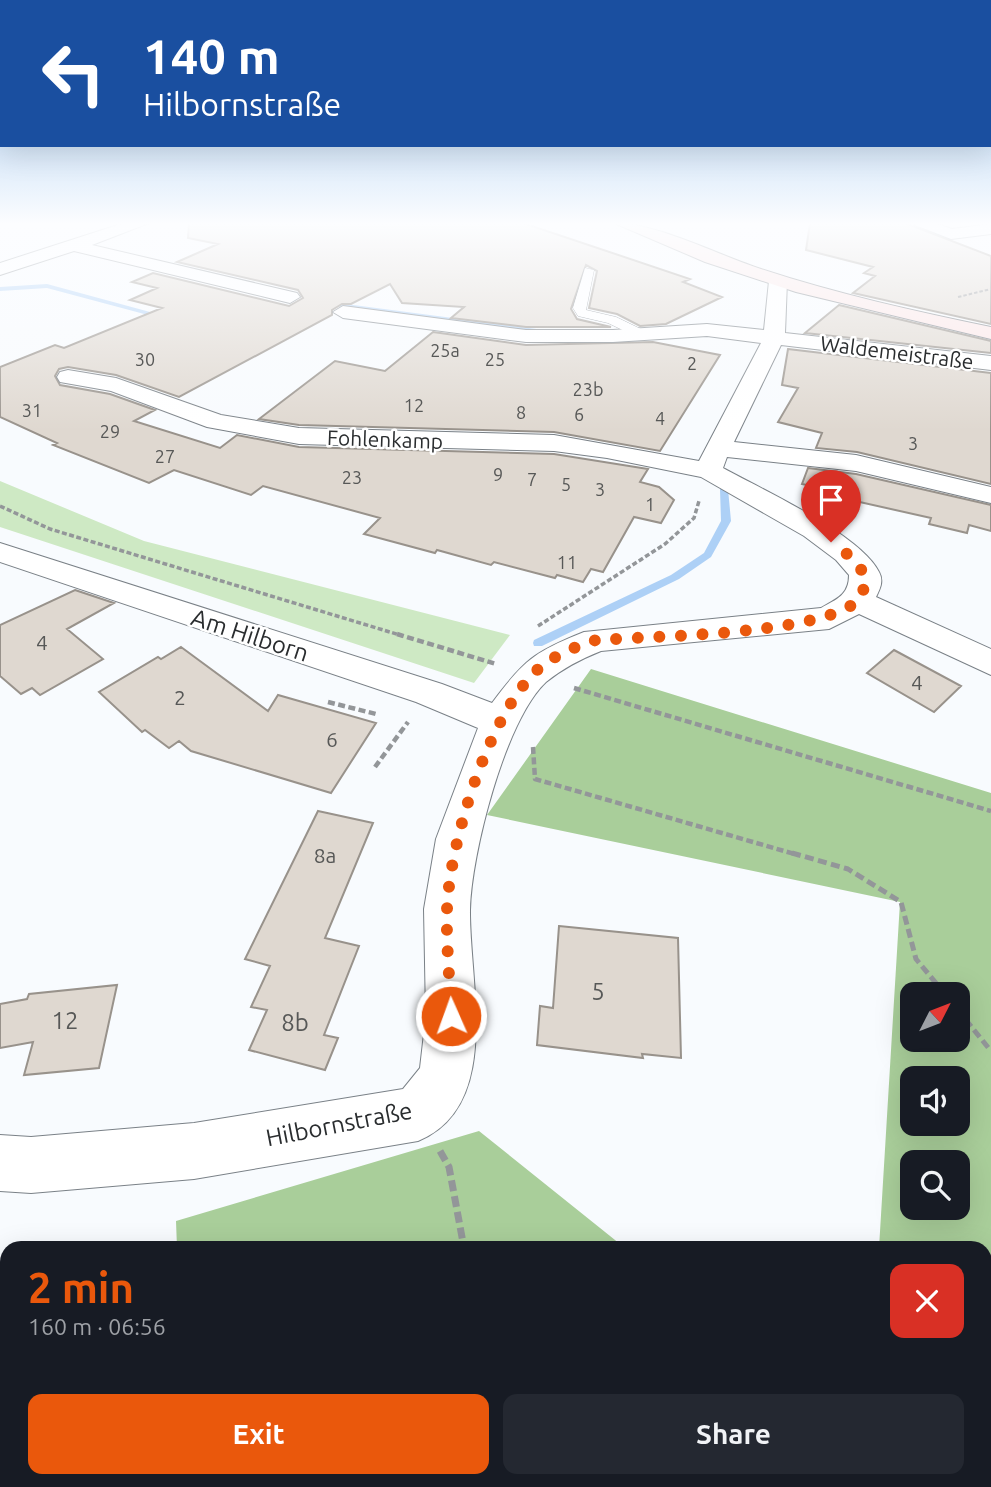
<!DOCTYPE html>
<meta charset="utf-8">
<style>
:root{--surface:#171b24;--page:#242831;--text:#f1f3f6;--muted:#9ea1a6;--accent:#ea580c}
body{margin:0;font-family:Ubuntu,sans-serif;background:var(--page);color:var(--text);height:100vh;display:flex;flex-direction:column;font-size:26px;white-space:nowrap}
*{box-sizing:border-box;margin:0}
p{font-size:23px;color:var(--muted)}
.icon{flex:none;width:38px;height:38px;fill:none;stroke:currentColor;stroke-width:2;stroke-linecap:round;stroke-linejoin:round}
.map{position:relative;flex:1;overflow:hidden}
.drawer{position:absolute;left:0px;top:1241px;width:992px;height:247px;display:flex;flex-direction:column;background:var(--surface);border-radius:21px 21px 0 0;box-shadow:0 7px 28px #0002}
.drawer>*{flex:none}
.top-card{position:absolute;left:0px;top:0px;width:992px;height:147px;box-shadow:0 7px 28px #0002;background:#1a4fa0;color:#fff;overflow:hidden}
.needle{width:46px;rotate:48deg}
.fabs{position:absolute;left:900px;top:982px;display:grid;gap:14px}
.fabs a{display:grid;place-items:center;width:70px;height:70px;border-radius:14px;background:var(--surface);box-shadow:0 7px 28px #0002;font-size:35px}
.pin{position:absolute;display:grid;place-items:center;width:60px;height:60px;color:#fff;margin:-72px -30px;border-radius:50% 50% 50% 0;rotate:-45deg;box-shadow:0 0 7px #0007}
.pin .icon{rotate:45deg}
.me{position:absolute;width:77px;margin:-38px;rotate:358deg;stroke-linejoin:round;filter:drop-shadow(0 0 5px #0008)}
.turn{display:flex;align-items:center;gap:24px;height:147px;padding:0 28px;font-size:32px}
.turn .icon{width:91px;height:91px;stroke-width:2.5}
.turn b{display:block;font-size:49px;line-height:60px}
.round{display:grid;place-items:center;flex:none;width:74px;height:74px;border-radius:14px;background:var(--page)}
.head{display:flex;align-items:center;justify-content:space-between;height:119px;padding:0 28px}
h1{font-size:42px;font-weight:600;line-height:52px;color:var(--accent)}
.primary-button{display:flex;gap:14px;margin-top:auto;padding:14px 28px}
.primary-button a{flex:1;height:80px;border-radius:14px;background:var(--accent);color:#fff;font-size:28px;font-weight:600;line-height:80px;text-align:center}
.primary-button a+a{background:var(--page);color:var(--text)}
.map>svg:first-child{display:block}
</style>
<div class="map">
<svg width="991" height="1487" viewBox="0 0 991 1487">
<rect width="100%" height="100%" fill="#f8fbfe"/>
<path fill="#cee9c4" d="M0,481L144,541L510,635L474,683L0,527Z"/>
<path fill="#a9ce9a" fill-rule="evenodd" d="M591,669L991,793V1487H186V1480H985V1248H879L900,902L487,815ZM912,994H957V1040H912ZM912,1078H957V1124H912ZM912,1162H957V1208H912Z
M479,1131L625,1248H177L176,1221Z"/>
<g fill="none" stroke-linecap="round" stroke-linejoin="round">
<path fill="#add0f6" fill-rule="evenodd" d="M47,284L150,312L151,313L148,315L47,288L0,291V287Z
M323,301L544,330L547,332L544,334L321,304Z
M724,486L728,489L731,521L711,557L679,579L542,646H534L533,643L534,640L671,575L704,553L721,521L720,489Z"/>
</g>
<path fill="#dfd8d0" stroke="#98928b" stroke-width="2" d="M189,223H523L690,279L683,282L722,297L666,324L640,326L617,314L589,308L597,271L586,265L571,309L577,319L611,327H526L451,318L464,307L402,303L390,284L351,304H342L332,310V315L179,397L116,375L68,367L59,369L55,376L60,385L110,394L155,410L134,421L220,448L237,435L299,447L554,454L648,469L640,482L659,487L674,500L661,523L634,517L603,572L591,569L583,582L557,575L555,578L494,562L491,565L437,550L435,553L364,534L380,518L263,486L251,495L174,470L149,483L53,445L57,443L0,417V367L55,345L64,348L162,308L130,300L157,288L132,282L153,273L289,306L303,298L298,290L177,262L218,244L188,238Z
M810,223H905L991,256V324L853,293L875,276L864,273L873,267L806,250Z
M839,305L991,341V353L805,333Z
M433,332L526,345L653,342L720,355L660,451L554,432L299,425L259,419L335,361L385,371Z
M788,349L991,373V484L857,452L816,448L822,433L778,422L798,388L782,385Z
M808,468L856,474L991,505V531L969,525L967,533L929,524L931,518L815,492L816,487L802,484Z
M75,590L114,603L67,629L103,659L40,695L32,688L21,694L0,676V625Z
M181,647L268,711L278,695L376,723L331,793L191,751L179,741L169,748L145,730L142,732L99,692L158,657L161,659Z
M894,650L961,686L934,712L867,673Z
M318,811L373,823L325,938L359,946L324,1035L338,1038L325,1070L249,1050L267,1010L251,1007L270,966L245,959Z
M559,926L678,938L681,1058L642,1054L643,1058L537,1045L540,1006L553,1008Z
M117,985L99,1068L24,1075L33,1042L0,1048V1004L27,999L29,994Z"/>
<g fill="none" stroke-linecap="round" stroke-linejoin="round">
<defs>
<path id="service" d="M585,268L594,270L586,310L616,317L645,331V337H637L608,323L578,316L573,308Z"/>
<path id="minor" d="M124,223H149L92,245L297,293L300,297L290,303L74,251L0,275V263Z
M910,223H935L952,229L991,224V234L951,239Z
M778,275L787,281L785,333L991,356V370L781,345L734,442L856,455L991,487V503L856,471L727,457L723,468C761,489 860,534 879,572C884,581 880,589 876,597L991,649V675L859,614L829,629L601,651C581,659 563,668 546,682C505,720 471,855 470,910C469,982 503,1106 418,1141L194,1179L31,1193L0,1191V1135L31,1137L194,1123L403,1089L420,1068L426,1016L424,909L436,839L478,728L416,702L0,562V543L442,684L492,703C524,660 534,652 584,632L821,608C837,599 849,595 849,575L836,560L804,536L701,477L607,458L554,451L299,444L207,427L111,391L60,382L57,377L60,372L68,370L116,378L221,415L299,428L554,435L699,461L761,343L707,336L613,342H526L343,318L333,312L343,306L526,330H613L707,324L764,330L769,281Z"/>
<path id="secondary" d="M614,223C657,223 718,255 761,269C837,294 914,311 991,327V339L796,292L705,262Z"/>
</defs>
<use href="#service" stroke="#7a8187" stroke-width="1"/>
<use href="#minor" stroke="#7a8187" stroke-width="2"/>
<use href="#secondary" stroke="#7a8187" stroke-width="2"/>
<path stroke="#939699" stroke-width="2" stroke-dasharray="3.5 2" stroke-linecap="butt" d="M958,297L991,289"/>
<path stroke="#939699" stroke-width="3.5" stroke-dasharray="5 2.5" stroke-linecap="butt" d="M0,506L50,529L403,636
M538,626L665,544L694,518L699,501"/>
<path stroke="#939699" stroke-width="4.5" stroke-dasharray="7 3.5" stroke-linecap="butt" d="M397,634L496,664
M574,688L991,811
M328,702L376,714
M533,747L535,779L798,855
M375,767L408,722"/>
<path stroke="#939699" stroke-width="5" stroke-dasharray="9 4.5" stroke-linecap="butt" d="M792,853L848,869L901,902L916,959L945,994
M957,1009L991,1051"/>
<path stroke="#939699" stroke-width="7" stroke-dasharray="11 5" stroke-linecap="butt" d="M440,1151L449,1167L464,1248
M508,1480L509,1487"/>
<use href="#service" fill="#fff" fill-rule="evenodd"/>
<use href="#minor" fill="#fff" fill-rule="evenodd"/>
<use href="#secondary" fill="#fce6e6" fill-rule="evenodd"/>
</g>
<linearGradient id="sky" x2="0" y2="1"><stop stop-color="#90bfee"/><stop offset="0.52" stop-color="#fcfdff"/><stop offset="1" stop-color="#fcfdff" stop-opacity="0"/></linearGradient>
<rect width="991" height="431" fill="url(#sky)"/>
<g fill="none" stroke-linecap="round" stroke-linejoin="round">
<path stroke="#ea580c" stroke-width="12" stroke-dasharray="0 21.6" d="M451,1016C450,981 446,944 447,909C450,842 486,726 531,676C547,658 574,647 596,640C656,636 811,635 855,603C864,596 865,584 865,574L847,554L831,542"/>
</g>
<g text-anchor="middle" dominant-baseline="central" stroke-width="5" stroke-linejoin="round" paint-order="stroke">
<g font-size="18" fill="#575857">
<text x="445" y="350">25a</text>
<text x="145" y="359">30</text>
<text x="495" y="359">25</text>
<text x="692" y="363">2</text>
<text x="588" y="389">23b</text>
<text x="414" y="405">12</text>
<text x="32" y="410">31</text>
<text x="521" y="412">8</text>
<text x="579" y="414">6</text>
<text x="660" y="418">4</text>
<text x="110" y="431">29</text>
<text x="913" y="443">3</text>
<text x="165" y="456">27</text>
<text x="498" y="474">9</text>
<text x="352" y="477">23</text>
<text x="532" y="479">7</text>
<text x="566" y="484">5</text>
<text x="600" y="489">3</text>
<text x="650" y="504">1</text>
<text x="567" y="562">11</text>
</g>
<g font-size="21" fill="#2a2d2f" stroke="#fff">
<text transform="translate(897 352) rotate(7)">Waldemeistraße</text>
<text transform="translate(385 439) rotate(2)">Fohlenkamp</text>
</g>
<g font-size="21" fill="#575857">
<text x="42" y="642">4</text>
<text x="917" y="682">4</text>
<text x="180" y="697">2</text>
<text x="332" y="739">6</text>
<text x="325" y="855">8a</text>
</g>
<g font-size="24" fill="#2a2d2f" stroke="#fff">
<text transform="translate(250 635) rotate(18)">Am Hilborn</text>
<text transform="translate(339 1124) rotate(-11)">Hilbornstraße</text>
</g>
<g font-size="24" fill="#575857">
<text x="598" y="991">5</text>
<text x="65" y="1020">12</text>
<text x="295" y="1022">8b</text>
</g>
</g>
</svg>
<div class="fabs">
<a><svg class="needle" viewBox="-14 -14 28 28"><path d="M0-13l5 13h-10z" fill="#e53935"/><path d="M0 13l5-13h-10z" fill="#9ea1a6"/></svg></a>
<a><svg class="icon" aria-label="sound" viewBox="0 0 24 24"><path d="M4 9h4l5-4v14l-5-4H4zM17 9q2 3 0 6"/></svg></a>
<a><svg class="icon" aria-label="search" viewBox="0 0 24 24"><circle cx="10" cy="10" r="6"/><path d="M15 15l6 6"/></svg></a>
</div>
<div class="pin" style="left:831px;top:542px;background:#d93025"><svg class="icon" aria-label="arrive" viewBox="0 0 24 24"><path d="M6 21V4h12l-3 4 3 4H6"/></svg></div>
<svg class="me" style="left:451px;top:1016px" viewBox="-20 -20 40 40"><circle r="17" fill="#ea580c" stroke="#fff" stroke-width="3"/><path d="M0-11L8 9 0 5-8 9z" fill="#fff"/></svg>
<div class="top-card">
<div class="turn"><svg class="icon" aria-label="left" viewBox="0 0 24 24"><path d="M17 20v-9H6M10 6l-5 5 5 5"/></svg><div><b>140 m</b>Hilbornstraße</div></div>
</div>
<section class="drawer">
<div class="head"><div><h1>2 min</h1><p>160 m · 06:56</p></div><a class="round" style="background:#d93025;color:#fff"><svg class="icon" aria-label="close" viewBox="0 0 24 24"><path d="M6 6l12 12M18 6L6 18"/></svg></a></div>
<div class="primary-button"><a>Exit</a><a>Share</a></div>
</section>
</div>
